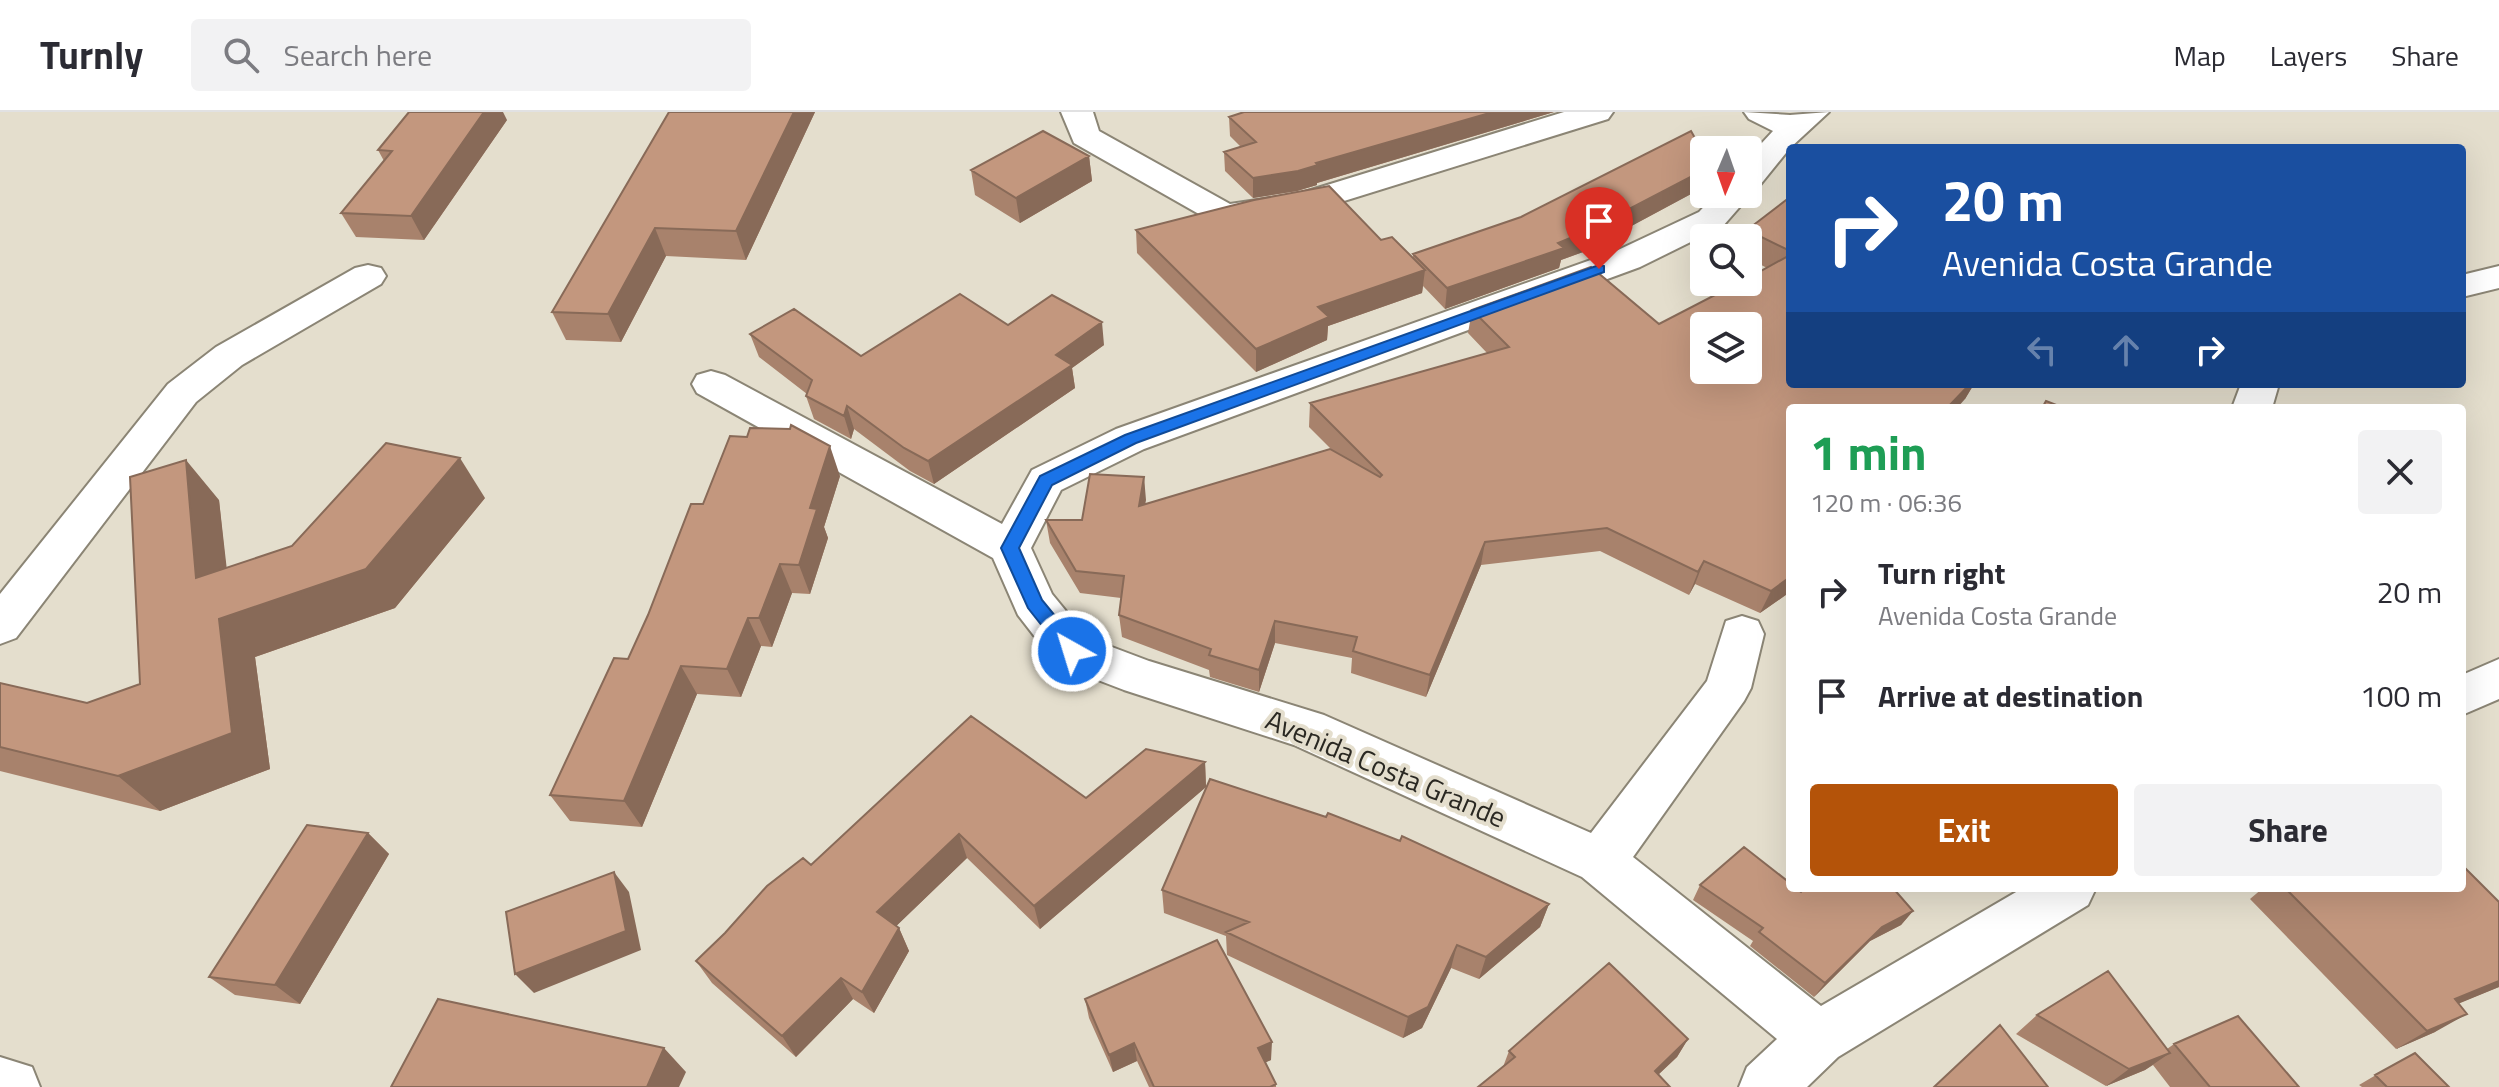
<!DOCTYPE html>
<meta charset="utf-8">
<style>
:root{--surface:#fff;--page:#f2f2f3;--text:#2b2b33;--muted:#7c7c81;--line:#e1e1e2;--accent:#b45309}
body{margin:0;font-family:"Titillium Web",sans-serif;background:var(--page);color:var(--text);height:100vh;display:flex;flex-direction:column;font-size:30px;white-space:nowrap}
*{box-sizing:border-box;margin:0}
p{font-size:26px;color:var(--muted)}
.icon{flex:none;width:44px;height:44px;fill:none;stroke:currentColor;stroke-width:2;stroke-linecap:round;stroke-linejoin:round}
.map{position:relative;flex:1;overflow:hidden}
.drawer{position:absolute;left:1786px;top:292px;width:680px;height:488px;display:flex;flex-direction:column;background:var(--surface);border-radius:8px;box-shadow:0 8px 32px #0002}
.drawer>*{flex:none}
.top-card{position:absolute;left:1786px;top:32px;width:680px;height:244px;border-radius:8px;box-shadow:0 8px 32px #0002;background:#1a4fa0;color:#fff;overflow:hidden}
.needle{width:52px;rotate:182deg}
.tools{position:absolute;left:1690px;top:24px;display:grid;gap:16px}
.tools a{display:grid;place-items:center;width:72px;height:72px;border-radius:8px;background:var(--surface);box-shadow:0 8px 32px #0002;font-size:40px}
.pin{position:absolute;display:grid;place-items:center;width:68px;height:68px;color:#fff;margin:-82px -34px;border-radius:50% 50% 50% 0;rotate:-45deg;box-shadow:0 0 8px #0007}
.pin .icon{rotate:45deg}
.me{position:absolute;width:88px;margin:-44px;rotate:321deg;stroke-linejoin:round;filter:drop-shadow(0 0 6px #0008)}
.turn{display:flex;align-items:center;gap:28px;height:168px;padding:0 24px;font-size:36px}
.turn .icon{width:104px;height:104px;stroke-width:2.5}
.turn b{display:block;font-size:56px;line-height:68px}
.lanes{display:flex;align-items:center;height:76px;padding:0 24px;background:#0003;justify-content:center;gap:40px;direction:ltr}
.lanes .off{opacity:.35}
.round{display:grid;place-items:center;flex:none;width:84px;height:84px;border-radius:8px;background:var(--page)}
.overview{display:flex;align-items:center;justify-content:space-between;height:136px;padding:0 24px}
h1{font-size:48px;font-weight:700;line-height:60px;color:#1e9e55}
.cta{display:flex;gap:16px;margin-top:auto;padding:16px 24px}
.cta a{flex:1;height:92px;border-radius:8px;background:var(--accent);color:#fff;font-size:32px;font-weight:700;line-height:92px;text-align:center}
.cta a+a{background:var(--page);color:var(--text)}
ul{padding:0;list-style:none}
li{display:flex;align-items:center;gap:24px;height:104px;padding:0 24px}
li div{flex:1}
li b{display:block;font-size:30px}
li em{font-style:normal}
header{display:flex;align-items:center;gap:48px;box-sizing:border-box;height:112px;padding:0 40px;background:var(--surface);border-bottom:2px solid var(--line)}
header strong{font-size:38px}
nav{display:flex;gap:44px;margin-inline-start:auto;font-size:28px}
.search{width:560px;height:72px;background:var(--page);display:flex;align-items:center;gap:20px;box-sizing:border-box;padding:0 28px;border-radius:8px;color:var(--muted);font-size:30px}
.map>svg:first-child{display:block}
</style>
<header>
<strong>Turnly</strong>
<div class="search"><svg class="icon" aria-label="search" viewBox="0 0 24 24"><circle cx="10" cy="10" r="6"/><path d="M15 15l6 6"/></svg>Search here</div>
<nav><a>Map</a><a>Layers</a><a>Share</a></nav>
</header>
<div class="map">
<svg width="2499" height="975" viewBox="0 0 2499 975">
<rect width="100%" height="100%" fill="#e4decd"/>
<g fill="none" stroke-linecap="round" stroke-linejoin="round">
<defs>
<path id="minor" d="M1061,0H1093L1099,19L1230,92L1298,82L1564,0H1613L1608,7L1315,98L1225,113L1213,110L1074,31Z
M1744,0L1790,3L1829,0L1790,36L1760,73L1748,76V46L1773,19L1749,7Z
M1748,78L1751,82L1723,114L1640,155L1144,337L1061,378L1031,436L1052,482L1088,526L1149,549L1324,603L1591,721L1707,569L1726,509L1742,504L1758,509L1764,522L1751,576L1744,589L1633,745L1821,894L2023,776H2096L2088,793L1838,945L1807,975H1739L1747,955L1777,927L1582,765L1294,633L1124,578L1056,552L1018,503L993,446L697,281L692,272L697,263L711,259L725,263L1002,412L1032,358L1116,317L1616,139L1699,100L1716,82H1748Z
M368,153L381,156L386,164L381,172L242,253L196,290L16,526L0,532V482L168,272L216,235L355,156Z
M2499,154V176L2462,185V163Z
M2241,272H2279L2272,296H2232Z
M2499,547V587L2462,603V563Z"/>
<path id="major" d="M0,945L32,955L40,975H0Z"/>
</defs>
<use href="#minor" stroke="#8b8575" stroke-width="4"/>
<use href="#major" stroke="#8b8575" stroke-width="4"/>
<use href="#minor" fill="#fff" fill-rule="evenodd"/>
<use href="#major" fill="#fff" fill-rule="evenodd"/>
</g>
<path fill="#a8826c" d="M669,0H815L746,148L666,144L621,230L566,228L552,200Z
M1244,0H1554L1317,71V73L1297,79L1253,86L1225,59L1224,40L1241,35L1230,24L1229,5Z
M507,8L424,128L356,125L341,101L384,49L378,38Z
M1704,42V75L1583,140L1561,148L1559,156L1445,197L1423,174L1422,181L1328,214L1327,228L1256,260L1137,141L1136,118L1381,128L1413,146V142Z
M1089,44L1092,69L1020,111L975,83L971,58Z
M1790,85V272H1974L1965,287L1790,296V480L1760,501L1695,472L1689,483L1600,439L1481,453L1426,585L1351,561L1352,546L1275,531L1259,580L1210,565L1209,558L1122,525L1119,503L1121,486L1080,481L1050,431L1046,408H1082L1144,365L1145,392L1332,338L1309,315L1310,291L1487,241L1468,221L1472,198L1659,212L1767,156L1748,146V126H1745L1747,118Z
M1008,213L1104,233L1072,256L1075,276L934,372L910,359L854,317L851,327L814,307L806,284L807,282L759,245L750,222L861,244Z
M840,364L824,415L828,426L810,482L792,481L772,535L761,534L741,585L697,582L642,715L570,709L550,683L628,547L703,392Z
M485,386L395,496L255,545L270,657L160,699L0,659V571L87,591L140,572L219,388L226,456Z
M1205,650L1206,675L1040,817L967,746L896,814L899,816L909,839L874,901L853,887L796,945L712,871L696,849L811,753L1086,686Z
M368,721L389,742L300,892L235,883L209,865Z
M1700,773L1801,780L1913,799L1901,813L1870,829L1814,885L1750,834L1753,829L1693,788Z
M2263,776H2462L2499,790V875L2459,891L2435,920L2396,937L2250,787Z
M1162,778L1549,792L1540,815L1479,867L1451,856L1422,916L1403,926L1227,843L1226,824L1164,801Z
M1085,887L1271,948L1265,950L1276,972V975H1149L1137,949L1113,960L1089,906Z
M2037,903L2167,937L2174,932L2299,975H2170L2153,953L2145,958L2106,974L2016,922Z
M1688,927L1677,945L1658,963L1503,955L1509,939Z
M2398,950L2449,975H2362L2359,973Z"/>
<path fill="#886a58" d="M484,0H503L507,8L424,128L411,104Z
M794,0H815L746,148L736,119Z
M1493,0H1554L1317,71V73L1297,79L1253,86V66L1316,51Z
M1089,44L1092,69L1020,111L1016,86Z
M1704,58V75L1583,140L1561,148L1559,156L1445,197L1447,176L1558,131Z
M655,116L666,144L621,230L608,202Z
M1425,158L1422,181L1328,214L1327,228L1256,260V237L1318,195Z
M1102,210L1104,233L1072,256L1075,276L934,372L928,349L1056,243Z
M1970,272H1974L1965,287L1957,296H1947Z
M847,294L854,317L851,327L844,304Z
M830,334L840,364L824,415L828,426L810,482L799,453L810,396Z
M460,346L485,386L395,496L255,545L270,657L160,699L118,664L196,466L186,348L219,388L232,503Z
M1144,365L1146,388L1141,417L1139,394Z
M1485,430L1481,453L1426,585L1430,563Z
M1704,449L1695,472L1689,483L1698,460Z
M780,452L792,481L772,535L759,506Z
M1790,465V480L1760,501L1771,479Z
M748,506L761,534L741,585L727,557Z
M1275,509V531L1259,580V558Z
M681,554L697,582L642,715L624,689Z
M1205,650L1206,675L1040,817L1034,794Z
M368,721L389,742L300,892L275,873Z
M959,722L967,746L887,823L877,800Z
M614,760L629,780L641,838L534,881L515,862Z
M1549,792L1540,815L1479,867L1486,845Z
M1913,799L1901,813L1870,829L1814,885L1825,871L1882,815Z
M899,816L909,839L874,901L862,880Z
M1457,833L1451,856L1422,916L1403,926L1408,905Z
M841,866L853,887L796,945L782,924Z
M2499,869V875L2424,906L2455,887Z
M2467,902L2435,920L2396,937L2427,919Z
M1688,927L1677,945L1645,975L1655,959Z
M1272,930L1271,948L1258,954V936Z
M1134,931L1137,949L1113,960L1109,943Z
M664,936L686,960L679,975H647Z
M2170,941L2145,958L2106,974L2129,957Z"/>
<path fill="#c3977e" stroke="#886a58" stroke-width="2" fill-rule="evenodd" d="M409,0H484L411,104L341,101L392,39L378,38Z
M669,0H794L736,119L655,116L608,202L552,200Z
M1244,0H1493L1316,51L1318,53L1298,59L1253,66L1224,40L1256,30L1229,5Z
M1043,19L1089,44L1016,86L971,58Z
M1691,19L1704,42V58L1587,119L1558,131L1564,136L1447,176L1413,142L1521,105Z
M1329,74L1381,128L1392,125L1425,158L1318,195L1329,205L1256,237L1136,118L1254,88Z
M1790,85V139L1747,118Z
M1790,143V272H1970L1947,296H1790V465L1771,479L1704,449L1698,460L1607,416L1485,430L1430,563L1353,539L1357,525L1275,509L1259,558L1209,543L1211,537L1119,503L1124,464L1076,459L1046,408H1082L1090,362L1144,365L1139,394L1330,337L1380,365L1382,363L1310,291L1509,235L1472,198L1591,155L1659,212L1740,170H1748V166ZM1704,214H1748V258H1704Z
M960,182L1008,213L1052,183L1102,210L1056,243L1072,253L928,349L904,336L847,294L844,304L806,284L812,268L750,222L794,197L861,244Z
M2046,289L2064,296H2042Z
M791,313L830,334L810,396L817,397L799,453L780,452L759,506H748L727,557L681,554L624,689L550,683L614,546L628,547L648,503L691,392H703L730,324L747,325L750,316L790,317Z
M386,331L460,346L366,457L219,507L232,621L118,664L0,635V571L87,591L140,572L130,365L186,348L196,466L292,434Z
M971,604L1086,686L1146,637L1205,650L1034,794L959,722L877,800L899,816L862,880L841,866L782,924L696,849L725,821L767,774L803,746L811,753Z
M1210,667L1326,705L1328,701L1400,729L1402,724L1549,792L1486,845L1457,833L1428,895L1408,905L1226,820L1249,810L1162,778Z
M307,713L368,721L275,873L209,865Z
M1744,735L1790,771V776H1796L1801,780L1805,776H1893L1913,799L1882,815L1825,871L1759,820L1763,816L1700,773Z
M2462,753L2499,790V869L2455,887L2467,902L2427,919L2285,776H2462Z
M614,760L626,819L515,862L506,800Z
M1217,828L1272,930L1258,936L1276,972L1270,975H1154L1134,931L1109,943L1085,887Z
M1609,851L1688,927L1655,959L1670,975H1478L1515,945L1509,939Z
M2108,859L2170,941L2129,957L2037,903Z
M438,887L664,936L647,975H391Z
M2238,904L2299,975H2210L2174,932Z
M2000,913L2048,975H1934Z
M2415,941L2449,975H2387L2375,963Z"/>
<path fill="#1a73e8" stroke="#114b97" stroke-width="2" d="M1599,153L1604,154V160L1136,331L1052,373L1019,436L1042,488L1079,533L1082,539L1079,544H1066L1028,496L1001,436L1040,364L1125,323Z"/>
<g text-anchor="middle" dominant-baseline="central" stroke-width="8" stroke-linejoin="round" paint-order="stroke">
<g font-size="28" fill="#2a2822" stroke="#e4decd">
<text transform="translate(1386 656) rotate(23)">Avenida Costa Grande</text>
</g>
</g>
</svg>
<div class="tools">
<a><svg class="needle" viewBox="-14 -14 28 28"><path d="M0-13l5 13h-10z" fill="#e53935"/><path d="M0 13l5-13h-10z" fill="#7c7c81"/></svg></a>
<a><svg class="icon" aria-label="search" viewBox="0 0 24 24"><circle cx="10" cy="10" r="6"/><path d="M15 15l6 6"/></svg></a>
<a><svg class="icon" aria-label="layers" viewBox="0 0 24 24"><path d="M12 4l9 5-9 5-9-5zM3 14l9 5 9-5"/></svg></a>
</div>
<div class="pin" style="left:1599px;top:157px;background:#d93025"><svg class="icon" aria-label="arrive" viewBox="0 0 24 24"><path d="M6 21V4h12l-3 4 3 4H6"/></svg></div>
<svg class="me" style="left:1072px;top:539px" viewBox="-20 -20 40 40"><circle r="17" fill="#1a73e8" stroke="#fff" stroke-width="3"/><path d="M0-11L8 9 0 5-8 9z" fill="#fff"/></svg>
<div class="top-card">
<div class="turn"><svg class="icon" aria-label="right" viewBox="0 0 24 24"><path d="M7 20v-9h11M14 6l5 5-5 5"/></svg><div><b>20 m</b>Avenida Costa Grande</div></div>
<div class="lanes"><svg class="icon off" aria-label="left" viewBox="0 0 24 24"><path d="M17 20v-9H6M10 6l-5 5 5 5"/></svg><svg class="icon off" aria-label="ahead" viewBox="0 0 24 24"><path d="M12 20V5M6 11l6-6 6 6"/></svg><svg class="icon" aria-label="right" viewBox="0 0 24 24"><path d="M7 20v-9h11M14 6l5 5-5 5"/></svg></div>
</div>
<section class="drawer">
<div class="overview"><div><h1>1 min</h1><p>120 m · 06:36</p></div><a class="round"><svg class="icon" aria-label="close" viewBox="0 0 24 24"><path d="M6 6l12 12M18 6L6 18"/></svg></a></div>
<ul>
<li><svg class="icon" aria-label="right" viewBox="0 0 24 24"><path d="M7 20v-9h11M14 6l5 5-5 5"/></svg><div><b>Turn right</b><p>Avenida Costa Grande</p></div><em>20 m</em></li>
<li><svg class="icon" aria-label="arrive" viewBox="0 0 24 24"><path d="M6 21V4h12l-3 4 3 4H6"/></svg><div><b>Arrive at destination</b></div><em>100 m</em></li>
</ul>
<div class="cta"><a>Exit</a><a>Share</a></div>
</section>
</div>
